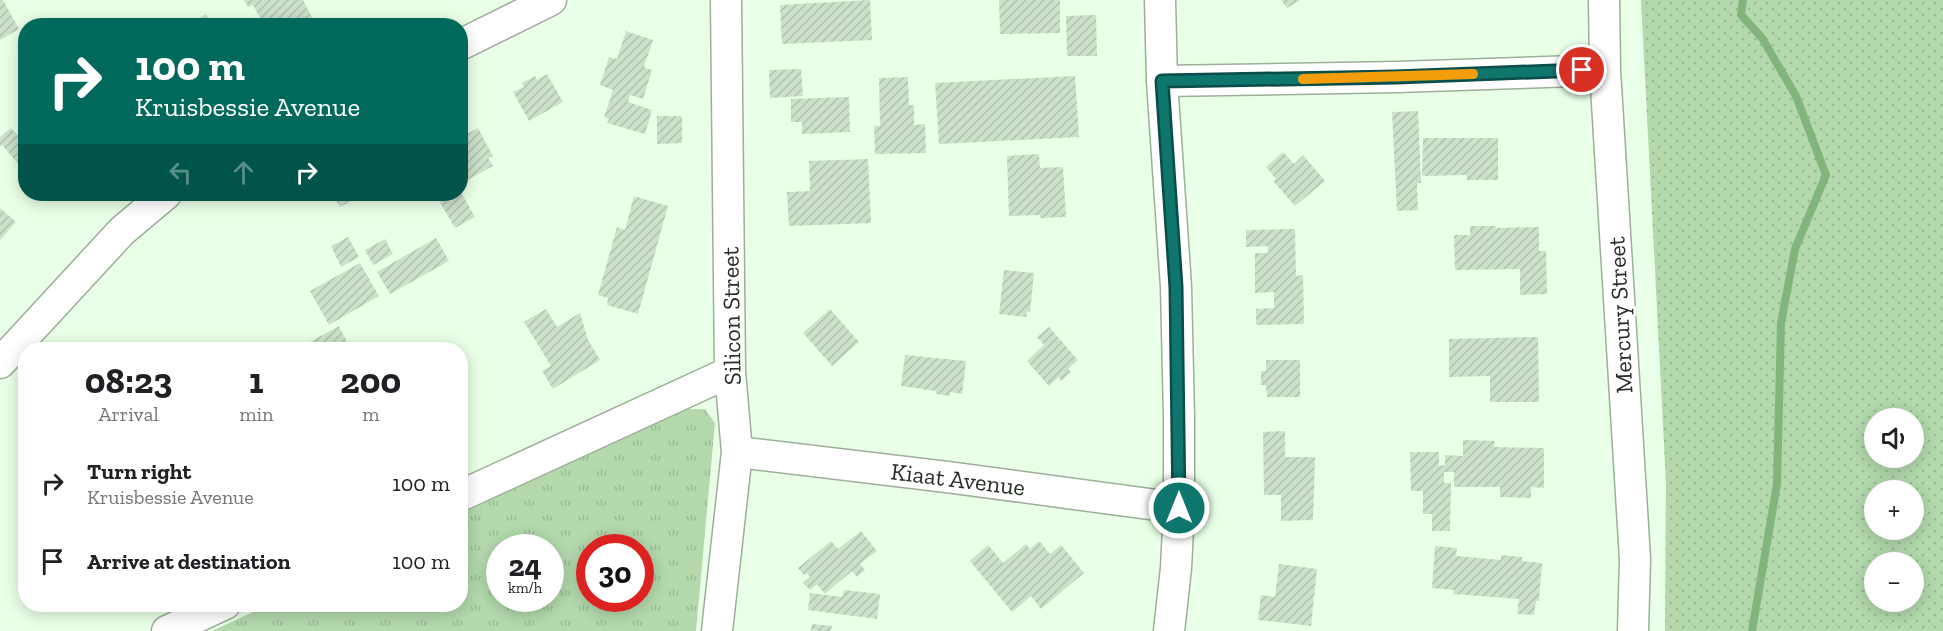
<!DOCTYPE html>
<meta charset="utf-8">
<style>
:root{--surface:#fff;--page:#f2f2f2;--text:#202124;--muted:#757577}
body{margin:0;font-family:"Zilla Slab",serif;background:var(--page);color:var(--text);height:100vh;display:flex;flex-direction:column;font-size:22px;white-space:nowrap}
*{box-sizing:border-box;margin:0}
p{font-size:20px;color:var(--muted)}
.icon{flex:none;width:33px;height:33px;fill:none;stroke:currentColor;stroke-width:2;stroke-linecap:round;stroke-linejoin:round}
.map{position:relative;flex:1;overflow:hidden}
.sheet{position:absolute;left:18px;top:342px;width:450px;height:270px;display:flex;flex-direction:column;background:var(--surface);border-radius:24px;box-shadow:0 3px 15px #0003}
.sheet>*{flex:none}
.top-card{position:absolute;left:18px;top:18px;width:450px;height:183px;border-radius:24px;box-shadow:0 3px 15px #0003;background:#00695c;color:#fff;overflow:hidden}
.fabs{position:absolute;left:1864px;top:408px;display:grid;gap:12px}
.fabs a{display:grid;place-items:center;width:60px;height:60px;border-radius:50%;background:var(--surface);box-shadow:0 3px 15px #0003;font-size:30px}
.speed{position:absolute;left:486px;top:534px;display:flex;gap:12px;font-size:30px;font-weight:700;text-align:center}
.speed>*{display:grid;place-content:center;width:78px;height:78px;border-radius:50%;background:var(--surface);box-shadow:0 3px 15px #0003;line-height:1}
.speed small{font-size:15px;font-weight:400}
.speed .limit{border:9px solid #d22;background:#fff;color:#111}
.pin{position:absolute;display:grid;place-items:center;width:51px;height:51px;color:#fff;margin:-26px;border:3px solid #fff;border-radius:50%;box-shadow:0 2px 6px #0007}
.me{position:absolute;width:66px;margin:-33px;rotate:0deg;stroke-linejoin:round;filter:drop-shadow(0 0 4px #0008)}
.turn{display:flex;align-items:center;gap:21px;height:126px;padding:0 18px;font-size:27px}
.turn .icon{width:78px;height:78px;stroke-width:2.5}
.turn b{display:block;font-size:42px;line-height:51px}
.lanes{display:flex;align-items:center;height:57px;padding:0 18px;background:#0003;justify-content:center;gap:30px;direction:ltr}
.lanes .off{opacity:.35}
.eta{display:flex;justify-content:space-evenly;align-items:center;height:102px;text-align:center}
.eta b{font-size:36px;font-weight:700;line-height:42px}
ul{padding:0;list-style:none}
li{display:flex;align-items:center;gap:18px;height:78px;padding:0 18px}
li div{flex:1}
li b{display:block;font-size:22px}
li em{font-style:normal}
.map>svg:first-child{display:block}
</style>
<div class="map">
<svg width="1943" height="631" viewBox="0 0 1943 631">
<defs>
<pattern id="grass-dots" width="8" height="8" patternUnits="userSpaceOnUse" patternTransform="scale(1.5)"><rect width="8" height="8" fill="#b3d9ad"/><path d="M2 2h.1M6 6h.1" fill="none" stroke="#9abb95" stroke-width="1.8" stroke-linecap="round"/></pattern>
<pattern id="park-tufts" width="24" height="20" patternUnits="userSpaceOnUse" patternTransform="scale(1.5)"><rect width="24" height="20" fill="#b3d9ad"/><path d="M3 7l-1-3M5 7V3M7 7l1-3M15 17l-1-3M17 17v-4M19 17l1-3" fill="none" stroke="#9abb95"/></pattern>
<pattern id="building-hatch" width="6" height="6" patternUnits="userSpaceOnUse" patternTransform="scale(1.5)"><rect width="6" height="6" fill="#cde1ca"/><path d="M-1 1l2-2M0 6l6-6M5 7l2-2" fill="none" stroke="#b0c1ad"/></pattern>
</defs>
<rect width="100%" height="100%" fill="#eaffe7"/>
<path fill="url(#grass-dots)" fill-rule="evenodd" d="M1641,0H1943V631H1665L1666,483ZM1914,418V458H1875V418ZM1914,490V530H1875V490ZM1914,562V602H1875V562Z"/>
<path fill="url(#park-tufts)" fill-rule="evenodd" d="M684,409H705L715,423L696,631H212L268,605L460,604L461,514ZM500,548H550V598H500ZM590,548H640V598H590Z"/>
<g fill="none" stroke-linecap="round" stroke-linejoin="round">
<path stroke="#84b47d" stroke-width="8" d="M1743,0L1741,15L1762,38L1796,96L1826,175L1795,249L1781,323L1777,484L1752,631"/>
</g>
<path fill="url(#building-hatch)" d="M0,0H3L19,29L0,40Z
M244,0H303L315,23L309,26H265L253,5L248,7Z
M870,0L872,40L782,44L780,5Z
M999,0H1060V33L1000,34Z
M1281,0H1300L1287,8Z
M206,14L211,25L224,18L228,26H186Z
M1096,15L1097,56H1067L1066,16Z
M626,31L653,40L644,67L652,70L643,99L630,95L628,102L652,110L645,134L607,123L609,119L604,117L613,90L600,85L609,57L617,59Z
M801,69L803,96L770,98L769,70Z
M547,74L563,102L529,121L513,92L524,87L522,83L535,76L537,80Z
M1075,76L1079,137L939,144L935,83Z
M908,77L909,105H914V125L925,124L926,153L875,154L874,126H880L879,78Z
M849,97L850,132L802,134V122H791V99Z
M1418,111L1421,183H1417L1418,210L1397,211L1392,112Z
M657,116H682V143L657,144Z
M460,127L465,135L478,128L493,156L488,158L493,166L460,184Z
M11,128L21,139L26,135V173L2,145L0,147V137Z
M1423,138H1498V180H1467V175L1422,176Z
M1283,152L1294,164L1303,155L1325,181L1295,206L1273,181L1276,179L1266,167Z
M1039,154L1040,168L1063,167L1066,217L1040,218V215L1009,216L1007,156Z
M868,159L871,223L789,226L787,192L810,191L809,161Z
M332,194H363L340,207Z
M435,194H462L475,217L455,228Z
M634,196L668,206L638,314L607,305L608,298L598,295L617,227L625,230Z
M0,208L16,222L0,240Z
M1470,226H1496V228L1539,227V251H1546L1547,294L1520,295V269L1455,270L1454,235H1470Z
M1295,229L1296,276L1303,275L1304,324L1256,325V309L1274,308V292L1255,293V253H1268V246L1246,247V230Z
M348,237L359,257L341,267L331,246Z
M436,238L449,261L390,294L377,272Z
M385,239L393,254L373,265L365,250Z
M360,263L379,296L329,325L310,291Z
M1004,270L1034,273L1030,312L1027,311L1026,317L999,314Z
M546,309L557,327L580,313L588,340L600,360L553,389L542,371L551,366L524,322Z
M830,309L859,342L832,366L803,333Z
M339,326L350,348L300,350L299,348Z
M1049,327L1078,360L1068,369L1071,372L1061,381L1059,377L1049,386L1027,361L1044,345L1037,337Z
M1538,337L1539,402H1490V376L1449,377V339Z
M905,355L966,361L962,394L950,392V396L936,394V391L901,386Z
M1266,360H1300V397H1267L1266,385H1261V371H1266Z
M1285,431V457H1315L1313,520L1281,521V495H1264L1263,432Z
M1463,440L1495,441L1494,447L1544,448V488L1531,487V498L1500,497V487H1454V472H1444V483H1451L1450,531H1432V514H1423V491H1411L1410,452H1439V466L1445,465V455L1463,456Z
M861,531L877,551L860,564L865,570L857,577L852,571L825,594L817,584L810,590L803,583L810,577L807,573L804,575L798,568L831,541L838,549Z
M1039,541L1050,554L1061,545L1084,573L1041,609L1031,596L1012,612L970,561L988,545L1003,563L1026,544L1030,549Z
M1435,546L1457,548L1456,556L1501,560V555L1522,557V561L1542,563L1539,601H1536L1534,615L1517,614L1519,599L1453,594L1454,590L1432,588Z
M1279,564L1317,569L1311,626L1258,620L1261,595L1275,597Z
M844,590L880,594L877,619L808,610L810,593L842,597Z
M812,624L832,626L831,631H811Z"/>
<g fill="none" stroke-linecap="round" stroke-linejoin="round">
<defs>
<path id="minor" d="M1160,0L1162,81L1176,287L1179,418V508L1176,568L1169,631
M1604,0L1605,70L1635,559L1633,631
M460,45L551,0
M1162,81L1397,77L1605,70
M0,363L122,231L166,194
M737,452L947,477L1179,508
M460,496L730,372
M167,631L225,604
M717,631L737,452L730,372L726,0"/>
</defs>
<use href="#minor" stroke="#9caf98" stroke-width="33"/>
<use href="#minor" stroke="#fff" stroke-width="30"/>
</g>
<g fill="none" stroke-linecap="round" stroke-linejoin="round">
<defs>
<path id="route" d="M1179,508L1176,287L1162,81L1396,77L1582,70"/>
</defs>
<use href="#route" stroke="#0a4d48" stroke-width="15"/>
<use href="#route" stroke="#0f766e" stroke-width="10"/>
<path stroke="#f59e0b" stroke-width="10" d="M1303,79L1473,74"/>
</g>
<g text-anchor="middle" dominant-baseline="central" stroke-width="6" stroke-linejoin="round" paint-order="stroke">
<g font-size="24" fill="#262e25" stroke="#fff">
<text transform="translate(1620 315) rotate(-93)">Mercury Street</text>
<text transform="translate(731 316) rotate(-91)">Silicon Street</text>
<text transform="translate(958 479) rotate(7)">Kiaat Avenue</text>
</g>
</g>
</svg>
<div class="fabs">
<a><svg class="icon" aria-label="sound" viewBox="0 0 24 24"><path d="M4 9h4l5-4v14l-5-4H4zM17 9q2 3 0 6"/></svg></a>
<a>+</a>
<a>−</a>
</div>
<div class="speed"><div>24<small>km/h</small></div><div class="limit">30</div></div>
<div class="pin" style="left:1582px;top:70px;background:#d93025"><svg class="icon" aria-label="arrive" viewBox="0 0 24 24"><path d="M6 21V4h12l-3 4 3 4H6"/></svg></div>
<svg class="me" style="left:1179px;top:508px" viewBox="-20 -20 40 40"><circle r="17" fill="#0f766e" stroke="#fff" stroke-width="3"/><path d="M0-11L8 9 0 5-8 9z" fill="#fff"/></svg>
<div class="top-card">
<div class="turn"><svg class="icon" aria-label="right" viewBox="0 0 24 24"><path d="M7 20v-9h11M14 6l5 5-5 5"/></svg><div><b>100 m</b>Kruisbessie Avenue</div></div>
<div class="lanes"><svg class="icon off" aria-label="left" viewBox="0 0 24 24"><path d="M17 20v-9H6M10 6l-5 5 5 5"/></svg><svg class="icon off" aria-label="ahead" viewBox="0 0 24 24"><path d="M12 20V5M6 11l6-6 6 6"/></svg><svg class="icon" aria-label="right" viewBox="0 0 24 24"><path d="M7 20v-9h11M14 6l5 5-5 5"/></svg></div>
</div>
<section class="sheet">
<div class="eta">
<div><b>08:23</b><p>Arrival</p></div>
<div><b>1</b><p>min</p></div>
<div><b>200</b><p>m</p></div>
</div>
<ul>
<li><svg class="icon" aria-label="right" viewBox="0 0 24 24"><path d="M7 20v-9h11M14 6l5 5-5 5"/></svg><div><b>Turn right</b><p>Kruisbessie Avenue</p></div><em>100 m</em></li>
<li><svg class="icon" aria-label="arrive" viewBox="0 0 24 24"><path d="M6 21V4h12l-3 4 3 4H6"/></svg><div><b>Arrive at destination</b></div><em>100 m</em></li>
</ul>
</section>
</div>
